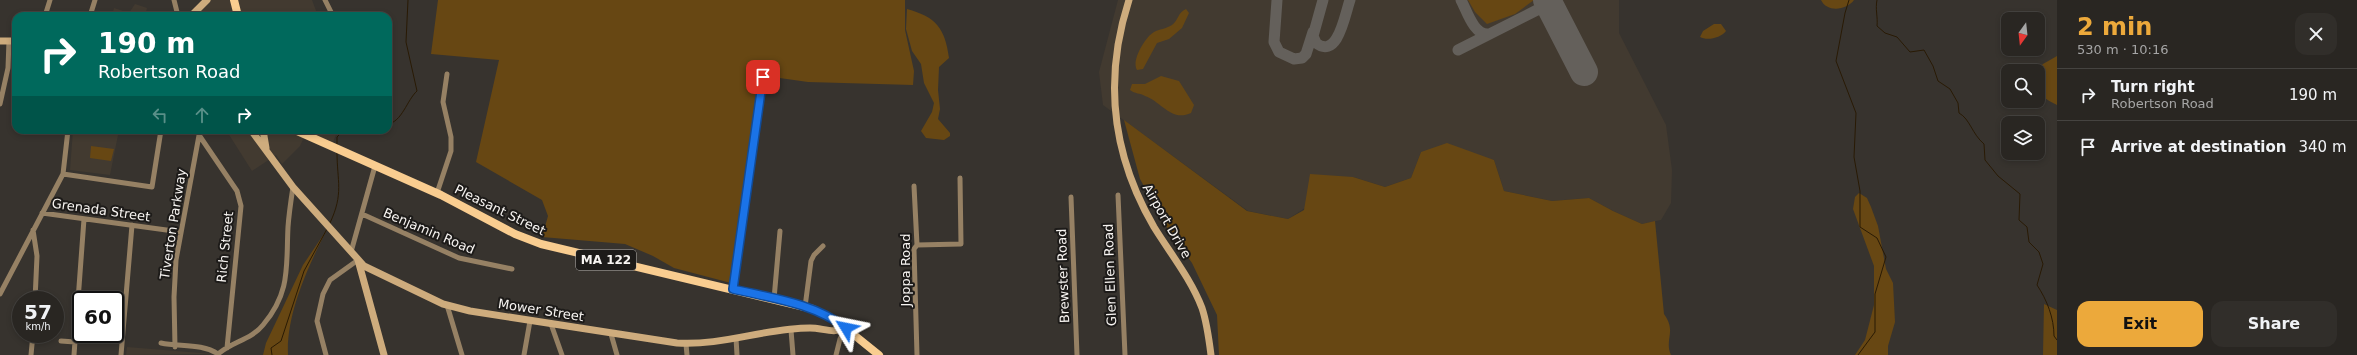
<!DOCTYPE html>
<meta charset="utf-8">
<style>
:root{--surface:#292622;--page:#312e2a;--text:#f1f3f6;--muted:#a5a5a5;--line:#454340;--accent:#eca93b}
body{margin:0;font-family:"DejaVu Sans",sans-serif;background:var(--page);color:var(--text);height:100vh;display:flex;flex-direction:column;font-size:15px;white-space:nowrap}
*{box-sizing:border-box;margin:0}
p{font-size:13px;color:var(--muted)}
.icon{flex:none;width:22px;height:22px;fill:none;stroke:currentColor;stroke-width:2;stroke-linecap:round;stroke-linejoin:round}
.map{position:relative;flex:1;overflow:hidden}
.sheet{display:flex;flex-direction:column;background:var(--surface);width:300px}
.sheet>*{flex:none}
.top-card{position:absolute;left:12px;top:12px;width:380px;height:122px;border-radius:12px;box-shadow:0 2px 6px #0003,0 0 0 1px var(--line);background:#00695c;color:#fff;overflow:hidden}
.needle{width:26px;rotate:195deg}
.buttons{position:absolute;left:2001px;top:12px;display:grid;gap:8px}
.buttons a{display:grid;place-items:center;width:44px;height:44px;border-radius:8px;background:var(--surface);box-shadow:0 2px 6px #0003,0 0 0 1px var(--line);font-size:20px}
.speed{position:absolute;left:12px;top:291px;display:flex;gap:8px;font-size:20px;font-weight:700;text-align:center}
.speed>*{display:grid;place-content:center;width:52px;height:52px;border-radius:50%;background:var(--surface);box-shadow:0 2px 6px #0003,0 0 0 1px var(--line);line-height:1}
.speed small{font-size:10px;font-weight:400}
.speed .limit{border:2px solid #111;border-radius:6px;background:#fff;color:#111}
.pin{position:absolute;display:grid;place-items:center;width:34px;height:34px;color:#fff;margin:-17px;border-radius:8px;box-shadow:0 2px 6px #0006}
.me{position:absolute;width:44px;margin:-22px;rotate:305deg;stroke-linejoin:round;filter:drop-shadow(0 0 3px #0008)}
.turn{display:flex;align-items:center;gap:14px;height:84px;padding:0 20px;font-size:18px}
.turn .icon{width:52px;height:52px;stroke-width:2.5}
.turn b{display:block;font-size:28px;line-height:34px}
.lanes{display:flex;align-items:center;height:38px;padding:0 20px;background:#0003;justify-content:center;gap:20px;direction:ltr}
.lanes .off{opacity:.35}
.round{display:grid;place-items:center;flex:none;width:42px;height:42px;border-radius:12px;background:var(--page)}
.summary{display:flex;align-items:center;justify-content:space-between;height:68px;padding:0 20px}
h1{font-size:24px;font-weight:800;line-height:30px;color:var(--accent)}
.primary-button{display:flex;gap:8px;margin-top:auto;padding:8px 20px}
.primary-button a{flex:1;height:46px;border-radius:12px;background:var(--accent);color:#111;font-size:16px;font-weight:800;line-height:46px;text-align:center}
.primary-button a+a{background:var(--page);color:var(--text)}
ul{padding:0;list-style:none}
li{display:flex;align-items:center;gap:12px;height:52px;padding:0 20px;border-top:1px solid var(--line)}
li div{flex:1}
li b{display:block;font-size:15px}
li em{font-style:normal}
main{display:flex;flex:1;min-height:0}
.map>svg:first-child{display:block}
</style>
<main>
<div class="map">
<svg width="2057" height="355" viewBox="0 0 2057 355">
<rect width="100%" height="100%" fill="#37332e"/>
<path fill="#423a30" d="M208,0H312L318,16H195L209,3Z
M1118,0H1619V33L1666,125L1672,170L1671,203L1661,220L1642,224L1613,211L1589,198L1552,201L1504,191L1494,160L1421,152L1411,178L1385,187L1353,177L1288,219L1248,211L1103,105L1099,72Z
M135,4L147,8L145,16H112L114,8L129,13Z
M73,130H119L110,175L70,170Z
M226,130H338L333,142L307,131L300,146L282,164L276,155L252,171Z
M127,347L213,354L126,355Z"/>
<path fill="#674713" d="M438,0H905V30L914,71L913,85L808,82L759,75L731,283L674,268L653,256L625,244L542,237L548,216L542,200L476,162L499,60L431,54Z
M1468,0H1534L1515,14L1487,24L1475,12Z
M1821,0H1854C1847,10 1827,13 1821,0Z
M907,9C936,17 945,28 949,58L939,67L938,90L940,109L938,119L950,133V136L944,140L926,138L921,131L932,112L934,103L924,83L921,64L912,51L906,29Z
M1186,9L1189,13L1182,28L1169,39L1157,43L1143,69L1137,70C1131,61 1145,37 1154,32C1159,29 1166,29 1172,25C1178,21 1178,12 1186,9Z
M1714,24H1721L1726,31C1721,38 1707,41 1700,37L1703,31Z
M2057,56V105C2038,96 2038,91 2038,71H2035L2043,64Z
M1161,76L1179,81L1194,105L1191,113C1171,122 1162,102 1145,96C1140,93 1135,94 1130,90L1132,84H1145Z
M1124,120L1247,211L1288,219L1304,210L1310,174L1353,177L1385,187L1411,178L1421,152L1447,143L1494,160L1504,191L1552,201L1589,198L1613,211L1642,224L1655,221L1664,314C1677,332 1664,339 1671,355H1219L1217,315L1192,263L1166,226L1140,179Z
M91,146L114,149L111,161L90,158Z
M1859,193L1867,198L1871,207L1878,226L1886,269L1893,283L1895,322L1888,346V355H1855L1865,340L1874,305V266L1853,209L1855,197Z
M326,231C308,267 286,314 288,355H263L266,343L303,265Z
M2044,304L2057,310V355H2043Z"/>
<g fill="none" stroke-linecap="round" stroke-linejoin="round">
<path stroke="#291a04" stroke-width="1" d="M1849,0L1845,13L1836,61L1856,113L1854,157L1860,191V227L1877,238L1886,257L1875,294V332L1858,355
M1877,0C1875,9 1878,17 1877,26L1885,33L1897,37L1910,52L1924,50L1933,66L1938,81L1950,89L1958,103L1959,113C1970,119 1972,134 1984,144L1985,160L1998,176L2020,194L2019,220L2027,227L2029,242L2039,252L2043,264L2037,285C2047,300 2054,318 2054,336L2057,340
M388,124C402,122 407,100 417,91L406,42L408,0
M337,145V137L344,130
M330,223C344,193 337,182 337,152
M272,355L271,348L281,341L304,271L327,229"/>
<path stroke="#64605b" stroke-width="11" d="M1277,0L1274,42L1279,52L1294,59L1302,58L1306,54L1313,32
M1323,0L1313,36L1316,43C1338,60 1345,14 1350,0
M1461,0C1467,11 1474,36 1489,34
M1458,50L1539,9H1548L1555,15"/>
<path stroke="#64605b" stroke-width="28" d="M1547,0L1584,72"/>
<path stroke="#968164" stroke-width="5" d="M174,0L178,16
M325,0L333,16
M45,16L50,0
M90,16L95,0
M0,104L8,68L9,41
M199,135L237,191L241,206L227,348
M63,174L152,187L161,130
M914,186L917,245L914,249L917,355
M437,193L451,151V137L443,102L447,74
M1118,195L1125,355
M1071,197L1077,355
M42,213L181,232
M362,214L459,258L512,269
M33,230L37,256L35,300
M917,245L961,244L960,178
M351,252L375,166
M733,289L763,77
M0,294L63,174L68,130
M774,299L780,231
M447,305L462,355
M805,307L811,261L814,255L823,246
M551,324L562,355
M791,330L793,355
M611,334L617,355
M736,338L737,355
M61,341L75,342
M161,343C179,347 202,343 218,354
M686,344L687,355
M175,347L174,297L176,260L200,130
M31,355L33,334
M74,355L84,219
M121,355L132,225
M217,355C230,342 251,340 263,325C291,292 286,266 288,227C289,213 291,200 293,187
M326,355L317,321L323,294L330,280L358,260
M524,355L530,321
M836,355L840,339L846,328"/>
<path stroke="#ceac7d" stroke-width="7" d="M1129,0C1103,80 1112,155 1154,227C1170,253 1191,279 1202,308C1207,323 1209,339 1211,355
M191,16L207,0
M0,41H16
M251,130L293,187L364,266L443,304L470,311L677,343C722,346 766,328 810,328C823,328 833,334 846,328
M263,130L266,148
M358,260L384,355"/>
<path stroke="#f9cd90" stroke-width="8" d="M234,0L238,16
M295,130L441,195L515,234L541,244L813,309L838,322L879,355"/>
</g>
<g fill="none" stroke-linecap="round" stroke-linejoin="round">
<defs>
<path id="route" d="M763,77L733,289C771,298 814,303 846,328"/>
</defs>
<use href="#route" stroke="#114b97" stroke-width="10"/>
<use href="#route" stroke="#1a73e8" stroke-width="7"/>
</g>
<g text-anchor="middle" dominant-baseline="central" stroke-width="4" stroke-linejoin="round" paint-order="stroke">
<rect fill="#1d1b19" stroke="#b6b3b0" stroke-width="1" x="576" y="250" width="60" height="20" rx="3"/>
<g font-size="12" font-weight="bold" fill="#f7f4f1">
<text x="606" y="260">MA 122</text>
</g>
<g font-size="13" fill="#f7f4f1" stroke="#1d1b19">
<text transform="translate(101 210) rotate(8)">Grenada Street</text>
<text transform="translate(500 210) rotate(26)">Pleasant Street</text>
<text transform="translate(1167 221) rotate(60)">Airport Drive</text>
<text transform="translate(173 224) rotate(-81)">Tiverton Parkway</text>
<text transform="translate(429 231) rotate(23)">Benjamin Road</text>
<text transform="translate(225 247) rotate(-84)">Rich Street</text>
<text transform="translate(905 270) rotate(-90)">Joppa Road</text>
<text transform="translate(1110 275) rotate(-92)">Glen Ellen Road</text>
<text transform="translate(1063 276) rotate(-92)">Brewster Road</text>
<text transform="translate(541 310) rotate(9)">Mower Street</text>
</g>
</g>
</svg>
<div class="buttons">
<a><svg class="needle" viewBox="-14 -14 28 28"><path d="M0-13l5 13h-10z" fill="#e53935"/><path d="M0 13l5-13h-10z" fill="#a5a5a5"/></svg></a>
<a><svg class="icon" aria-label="search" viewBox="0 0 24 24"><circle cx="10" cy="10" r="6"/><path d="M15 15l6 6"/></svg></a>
<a><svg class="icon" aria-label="layers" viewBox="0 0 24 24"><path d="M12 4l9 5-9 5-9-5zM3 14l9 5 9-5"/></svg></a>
</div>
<div class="speed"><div>57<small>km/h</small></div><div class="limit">60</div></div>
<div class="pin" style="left:763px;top:77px;background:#d93025"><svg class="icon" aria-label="arrive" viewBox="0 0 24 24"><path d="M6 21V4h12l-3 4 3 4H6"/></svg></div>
<svg class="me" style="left:846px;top:328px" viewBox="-20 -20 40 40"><path d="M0-17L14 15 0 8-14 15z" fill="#1a73e8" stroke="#fff" stroke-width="4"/></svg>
<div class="top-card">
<div class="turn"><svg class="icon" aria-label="right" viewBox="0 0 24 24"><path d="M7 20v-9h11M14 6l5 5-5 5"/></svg><div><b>190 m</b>Robertson Road</div></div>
<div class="lanes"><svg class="icon off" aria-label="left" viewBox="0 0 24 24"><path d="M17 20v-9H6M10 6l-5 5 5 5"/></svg><svg class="icon off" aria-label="ahead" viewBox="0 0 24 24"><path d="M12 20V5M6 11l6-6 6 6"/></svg><svg class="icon" aria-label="right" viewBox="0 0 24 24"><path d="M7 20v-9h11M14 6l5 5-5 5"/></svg></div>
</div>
</div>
<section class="sheet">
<div class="summary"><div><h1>2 min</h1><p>530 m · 10:16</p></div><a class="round"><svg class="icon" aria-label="close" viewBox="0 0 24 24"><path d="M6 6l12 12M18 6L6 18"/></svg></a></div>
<ul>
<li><svg class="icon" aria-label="right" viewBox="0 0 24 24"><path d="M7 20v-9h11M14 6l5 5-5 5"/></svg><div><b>Turn right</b><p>Robertson Road</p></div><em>190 m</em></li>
<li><svg class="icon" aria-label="arrive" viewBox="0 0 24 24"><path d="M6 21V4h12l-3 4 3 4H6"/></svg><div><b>Arrive at destination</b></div><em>340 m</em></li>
</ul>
<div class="primary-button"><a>Exit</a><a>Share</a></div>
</section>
</main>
